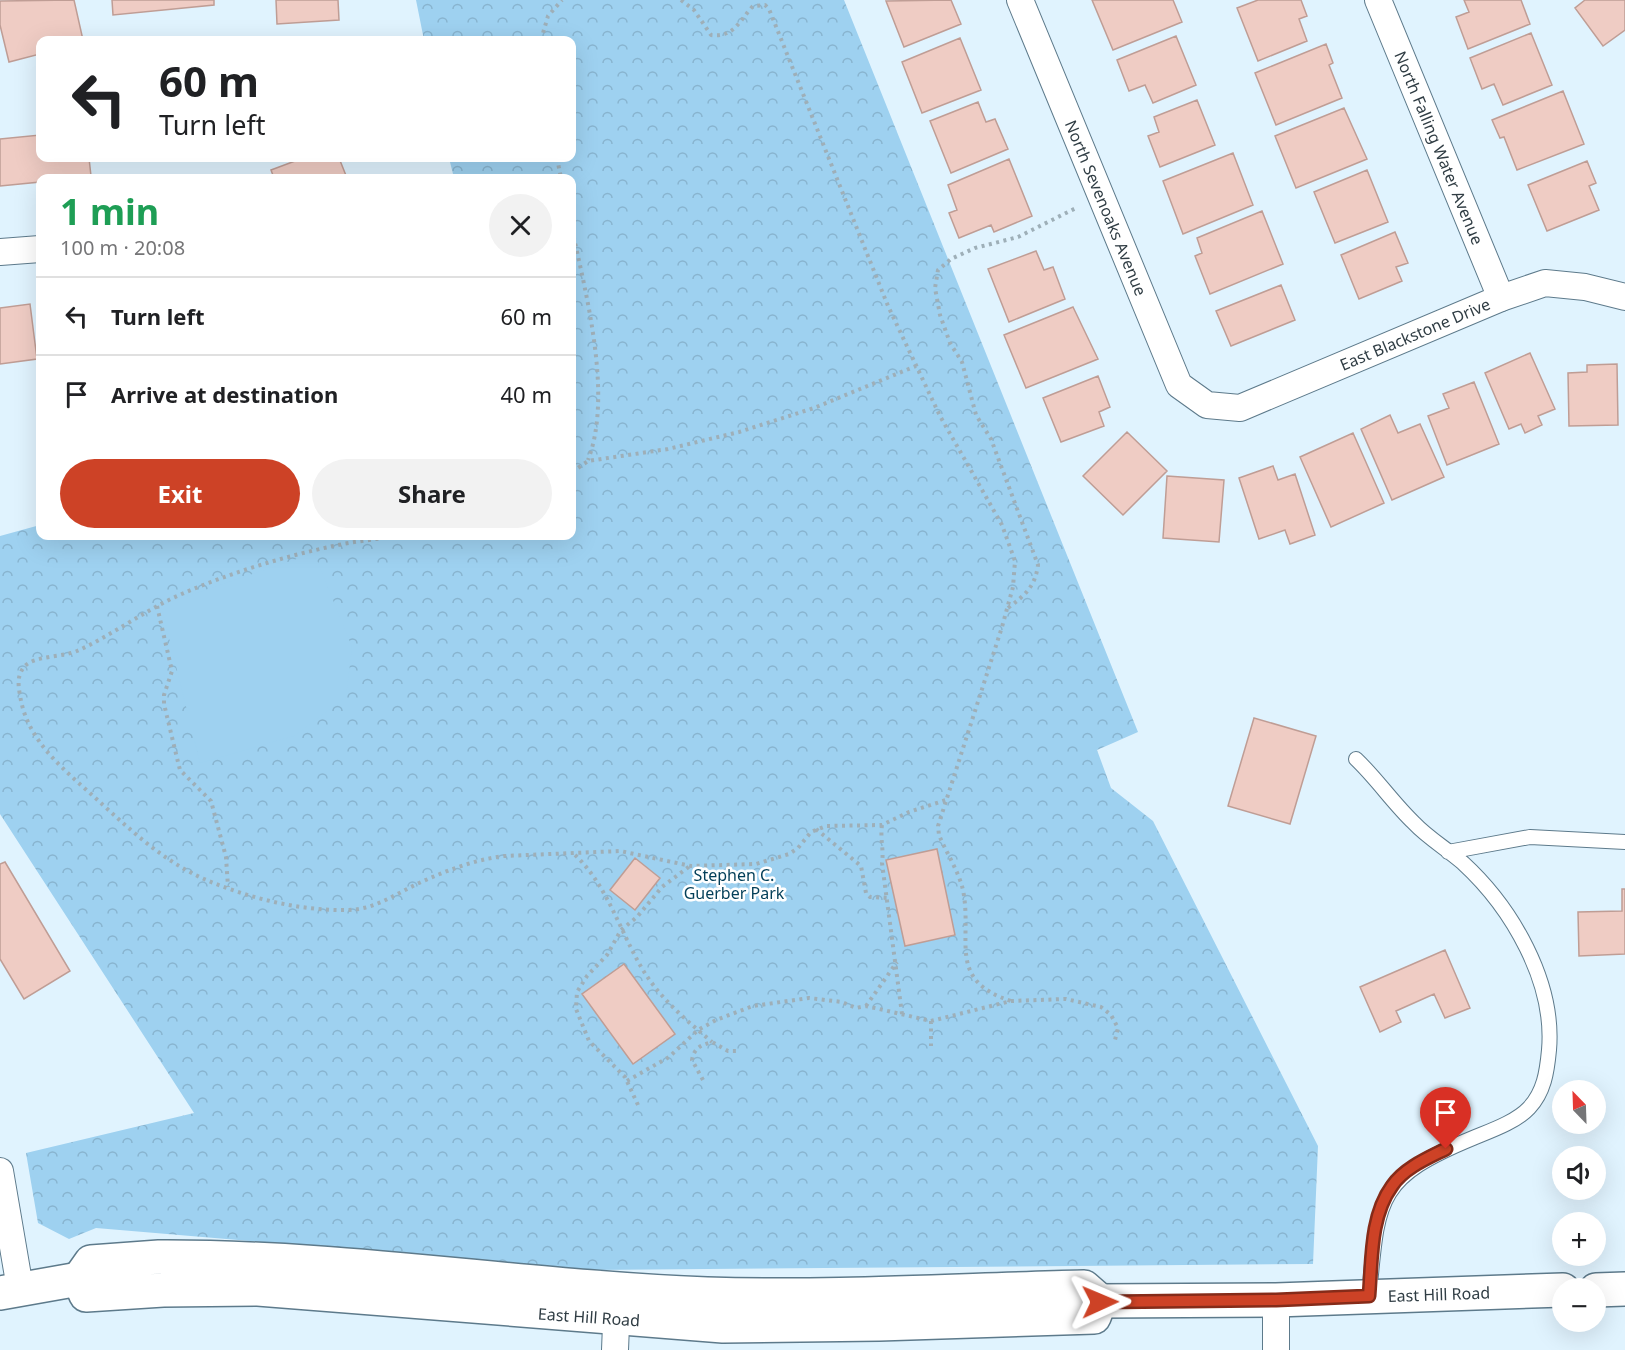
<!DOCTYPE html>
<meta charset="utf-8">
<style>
:root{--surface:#fff;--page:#f2f2f2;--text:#202124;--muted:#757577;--line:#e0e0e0;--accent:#cd4226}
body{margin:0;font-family:"Noto Sans",sans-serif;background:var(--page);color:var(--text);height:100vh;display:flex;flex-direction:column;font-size:22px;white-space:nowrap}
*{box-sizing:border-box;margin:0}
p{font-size:20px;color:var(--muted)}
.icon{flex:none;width:33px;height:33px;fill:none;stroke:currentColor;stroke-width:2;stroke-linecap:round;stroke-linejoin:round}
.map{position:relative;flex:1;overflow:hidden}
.details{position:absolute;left:36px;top:174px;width:540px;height:366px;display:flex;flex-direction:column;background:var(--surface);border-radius:12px;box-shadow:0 6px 24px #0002}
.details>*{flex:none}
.hud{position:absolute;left:36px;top:36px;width:540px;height:126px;border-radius:12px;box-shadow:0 6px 24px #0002;background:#fff;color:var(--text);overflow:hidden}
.needle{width:39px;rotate:337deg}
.controls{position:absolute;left:1552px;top:1080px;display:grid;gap:12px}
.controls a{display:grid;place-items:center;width:54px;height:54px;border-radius:50%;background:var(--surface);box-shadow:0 6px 24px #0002;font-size:30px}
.pin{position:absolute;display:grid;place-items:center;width:51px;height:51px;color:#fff;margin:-62px -26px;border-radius:50% 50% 50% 0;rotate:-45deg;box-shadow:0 0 6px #0007}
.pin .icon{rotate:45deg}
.me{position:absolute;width:66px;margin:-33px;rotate:89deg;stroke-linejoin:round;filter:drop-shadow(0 0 4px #0008)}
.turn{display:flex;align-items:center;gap:21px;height:126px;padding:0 24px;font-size:27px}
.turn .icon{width:78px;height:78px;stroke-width:2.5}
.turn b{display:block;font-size:42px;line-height:51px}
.round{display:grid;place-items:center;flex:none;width:63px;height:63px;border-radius:32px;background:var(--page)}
.headline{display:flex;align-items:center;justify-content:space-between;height:102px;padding:0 24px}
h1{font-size:36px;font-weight:700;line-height:45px;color:#1e9e55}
.action{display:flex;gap:12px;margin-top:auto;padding:12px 24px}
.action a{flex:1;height:69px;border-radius:36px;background:var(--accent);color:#fff;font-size:24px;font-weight:700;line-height:69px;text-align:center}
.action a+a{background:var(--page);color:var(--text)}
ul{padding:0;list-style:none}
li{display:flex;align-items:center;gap:18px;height:78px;padding:0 24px;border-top:2px solid var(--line)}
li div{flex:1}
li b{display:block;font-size:22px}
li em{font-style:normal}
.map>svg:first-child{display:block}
</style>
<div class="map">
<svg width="1625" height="1350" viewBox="0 0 1625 1350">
<defs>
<pattern id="park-crowns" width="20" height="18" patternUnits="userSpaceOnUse" patternTransform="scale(1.5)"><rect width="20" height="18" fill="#9ed1f0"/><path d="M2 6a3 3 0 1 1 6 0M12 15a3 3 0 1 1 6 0" fill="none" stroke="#88b4cf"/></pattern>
</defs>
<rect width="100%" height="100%" fill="#e0f3fe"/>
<path fill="url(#park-crowns)" d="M416,0H844L1138,732L1097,750L1111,788L1153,821L1318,1146L1313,1264L592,1270L96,1228L69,1239L38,1223L26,1153L194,1113L0,814V536L40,525V536H572V178H454L449,158H572V40H424Z"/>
<path fill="#9ed1f0" d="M314,553L352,647L346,697L294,736L200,763L161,605Z"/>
<path fill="#efccc4" stroke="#bf9d95" stroke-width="1.5" d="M74,0L83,40H40V54L9,62L0,25V1Z
M112,0H214V5L113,15Z
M276,0H338L339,20L277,24Z
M951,0L961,24L904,47L886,1Z
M1092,0H1173L1182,22L1113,50Z
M1258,0H1301L1307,16L1299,19L1307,41L1258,61L1237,8Z
M1464,0H1521L1530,24L1468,49L1456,17L1469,12Z
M1585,0H1625V30L1603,46L1575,8Z
M1531,33L1552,85L1503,105L1494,84L1482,89L1470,58Z
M1176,36L1196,85L1153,103L1145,85L1129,91L1117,60Z
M960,38L981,90L922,113L902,62Z
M1326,44L1333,63L1329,65L1342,98L1276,125L1255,73Z
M1563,91L1584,144L1517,170L1504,137L1500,138L1492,120Z
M1197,100L1215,145L1160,167L1148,136L1159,132L1154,117Z
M978,102L986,122L995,119L1008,149L951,173L930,121Z
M1344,108L1367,159L1296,188L1275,136Z
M40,135V158H89L91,176L40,178V182L0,186V139Z
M1233,153L1253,205L1183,234L1163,181Z
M303,158H339L347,178H274L271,170Z
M1009,159L1032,216L994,232L991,225L959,238L949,213L957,210L948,185Z
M1587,161L1596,183L1589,186L1599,210L1547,231L1528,185Z
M1367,170L1388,222L1335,243L1314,192Z
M1262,211L1283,264L1210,294L1195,256L1202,253L1197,238Z
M1395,232L1408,263L1396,267L1402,281L1359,299L1341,255Z
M1036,251L1044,270L1053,267L1065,299L1009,322L988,269Z
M1281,285L1295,320L1231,346L1216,311Z
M30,304L37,359L0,364V308Z
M1073,307L1098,359L1026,388L1004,335Z
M1530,353L1555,409L1538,416L1542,425L1525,433L1521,424L1509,429L1485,373Z
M1617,364L1618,425L1569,426L1568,373L1587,372V365Z
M1098,376L1110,407L1099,412L1104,426L1061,442L1043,398Z
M1474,382L1499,444L1447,465L1428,416L1449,408L1443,394Z
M1390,415L1398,433L1420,424L1444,477L1392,500L1361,429Z
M1127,432L1167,471L1123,515L1083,476Z
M1353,433L1384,503L1331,527L1300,457Z
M1273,466L1278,480L1295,474L1315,535L1290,544L1285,530L1259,539L1239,478Z
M1167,476L1224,480L1219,542L1163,538Z
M1254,718L1316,736L1290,824L1228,806Z
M937,849L955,935L905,946L886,860Z
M635,858L660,878L635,910L610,890Z
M5,862L70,971L24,999L0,959V864Z
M1622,889H1625V954L1579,956L1578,912L1622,911Z
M1445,950L1470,1008L1445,1018L1434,994L1396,1011L1401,1022L1380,1032L1360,987Z
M624,964L675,1034L633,1064L582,994Z"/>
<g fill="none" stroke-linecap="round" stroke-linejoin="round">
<defs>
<path id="service" d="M1356,759C1377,779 1393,803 1414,823C1428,838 1447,849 1463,863C1512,908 1555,982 1549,1050C1547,1072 1544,1092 1529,1108C1516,1122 1490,1131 1473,1138C1376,1178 1378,1198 1369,1296
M1448,852L1530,837L1625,842"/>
<g id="minor">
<path id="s1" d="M1020,0L1179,385L1207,405L1240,408L1501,298L1545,283L1585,287L1625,297"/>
<path id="s2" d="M1378,0L1501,298"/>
<path d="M0,252L40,249"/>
<path d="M0,1171L20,1288"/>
<path d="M1276,1300V1350"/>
<path d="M615,1350L617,1300"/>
</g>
<g id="tertiary">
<path d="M159,1257C343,1256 524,1287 707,1294C832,1298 959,1290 1084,1287L1100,1301L1094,1317L879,1324L723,1326L258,1289L163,1290L86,1295L79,1279L91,1262Z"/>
<path d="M1596,1290L1625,1289"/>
<path d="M0,1293L79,1279"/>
<path id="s3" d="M1100,1301L1276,1300L1563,1290"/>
</g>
</defs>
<use href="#service" stroke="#5d7a8b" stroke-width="16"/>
<use href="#minor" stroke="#5d7a8b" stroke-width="28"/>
<use href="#tertiary" stroke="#5d7a8b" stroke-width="36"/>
<path stroke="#9eafb8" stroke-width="4" stroke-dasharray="3 4.5" stroke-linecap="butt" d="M681,0L694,10L711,35C734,38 740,20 753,6L765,5L769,9L888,306L940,416L1002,525L1015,561L1013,587L1002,627L938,826L939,835C946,852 959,872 963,890C973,941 946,980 1011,1001
M541,40L548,16L562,0
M557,158L561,178
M572,229C586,294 613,396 588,460
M572,472L588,461L668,449L739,432L814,408L916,366
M393,536C375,540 356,541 338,545C286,556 232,572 184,593C146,609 113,635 77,651C63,657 34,656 25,666C17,674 18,685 20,695C27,744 69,773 103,805C135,834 164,861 204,879C248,898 300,911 347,910C373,910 394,895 417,884C445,871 473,860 504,856L620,851L691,866L756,864L789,854L798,848L811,832L826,826L882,825L909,812L946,800
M157,606L172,671L164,695V704L177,758L180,770L211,801L226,857L228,887
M1008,608C1025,595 1035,587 1038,565L991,439L976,415L962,362L950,343L940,315L935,288L938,270L951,259L975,248L1018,237L1078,207
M882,825C880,839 884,850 882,863L902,1014
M816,829L861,866L866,893L870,897L888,898
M575,855C606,884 619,928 640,965C658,997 685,1019 712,1042
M866,1006L897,962
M931,1021V1046
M703,1080L692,1060C694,1048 701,1045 712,1042L728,1051H738
M627,1081L669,1057L698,1030L716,1020L753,1006L809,998L842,1002L856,1008L866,1006L931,1021L1011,1001L1066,999L1101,1007L1111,1015L1118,1028L1115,1040
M638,1105L625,1077L589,1041L576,1009L577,992L587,976L607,955L621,930L637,917L662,887L690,866"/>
<use href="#service" stroke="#fff" stroke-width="14"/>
<use href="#minor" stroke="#fff" stroke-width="26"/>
<use href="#tertiary" stroke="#fff" stroke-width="33"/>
</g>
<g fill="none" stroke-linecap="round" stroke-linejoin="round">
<defs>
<path id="route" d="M1100,1302L1276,1300L1369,1296C1372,1260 1370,1216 1392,1186C1404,1168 1428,1158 1446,1149"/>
</defs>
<use href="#route" stroke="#852b19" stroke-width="15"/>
<use href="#route" stroke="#cd4226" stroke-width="10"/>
</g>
<g text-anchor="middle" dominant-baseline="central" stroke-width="5" stroke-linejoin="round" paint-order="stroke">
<g font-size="16" fill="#303d44" stroke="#fff">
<text stroke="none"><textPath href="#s2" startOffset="160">North Falling Water Avenue</textPath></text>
<text stroke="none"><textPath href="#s1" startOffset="225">North Sevenoaks Avenue</textPath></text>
<text stroke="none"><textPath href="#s1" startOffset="674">East Blackstone Drive</textPath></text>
<text stroke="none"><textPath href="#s3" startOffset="339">East Hill Road</textPath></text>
<text transform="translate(589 1317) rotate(4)">East Hill Road</text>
</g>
<g font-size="16" fill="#023e58" stroke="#fff">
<text x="734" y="875">Stephen C.<tspan x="734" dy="18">Guerber Park</tspan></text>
</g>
</g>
</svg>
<div class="controls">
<a><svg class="needle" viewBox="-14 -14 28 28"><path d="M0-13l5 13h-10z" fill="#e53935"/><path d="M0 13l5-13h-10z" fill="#757577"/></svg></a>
<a><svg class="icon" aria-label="sound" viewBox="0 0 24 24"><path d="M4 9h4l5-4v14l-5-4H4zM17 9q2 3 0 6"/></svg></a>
<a>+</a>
<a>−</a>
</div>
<div class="pin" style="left:1446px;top:1149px;background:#d93025"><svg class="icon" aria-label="arrive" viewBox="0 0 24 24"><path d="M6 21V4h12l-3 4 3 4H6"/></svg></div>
<svg class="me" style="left:1100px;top:1302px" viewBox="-20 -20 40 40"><path d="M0-17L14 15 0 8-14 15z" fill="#cd4226" stroke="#fff" stroke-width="4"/></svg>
<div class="hud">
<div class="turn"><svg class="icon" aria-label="left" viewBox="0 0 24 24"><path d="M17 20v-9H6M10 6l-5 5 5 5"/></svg><div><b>60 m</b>Turn left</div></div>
</div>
<section class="details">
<div class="headline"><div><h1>1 min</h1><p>100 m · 20:08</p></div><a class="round"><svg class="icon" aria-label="close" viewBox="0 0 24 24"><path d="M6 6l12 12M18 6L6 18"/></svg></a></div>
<ul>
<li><svg class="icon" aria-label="left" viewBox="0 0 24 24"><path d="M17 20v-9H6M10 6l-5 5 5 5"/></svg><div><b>Turn left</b></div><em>60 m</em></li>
<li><svg class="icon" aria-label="arrive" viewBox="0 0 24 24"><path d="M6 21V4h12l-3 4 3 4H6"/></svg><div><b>Arrive at destination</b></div><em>40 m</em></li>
</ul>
<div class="action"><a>Exit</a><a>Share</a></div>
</section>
</div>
